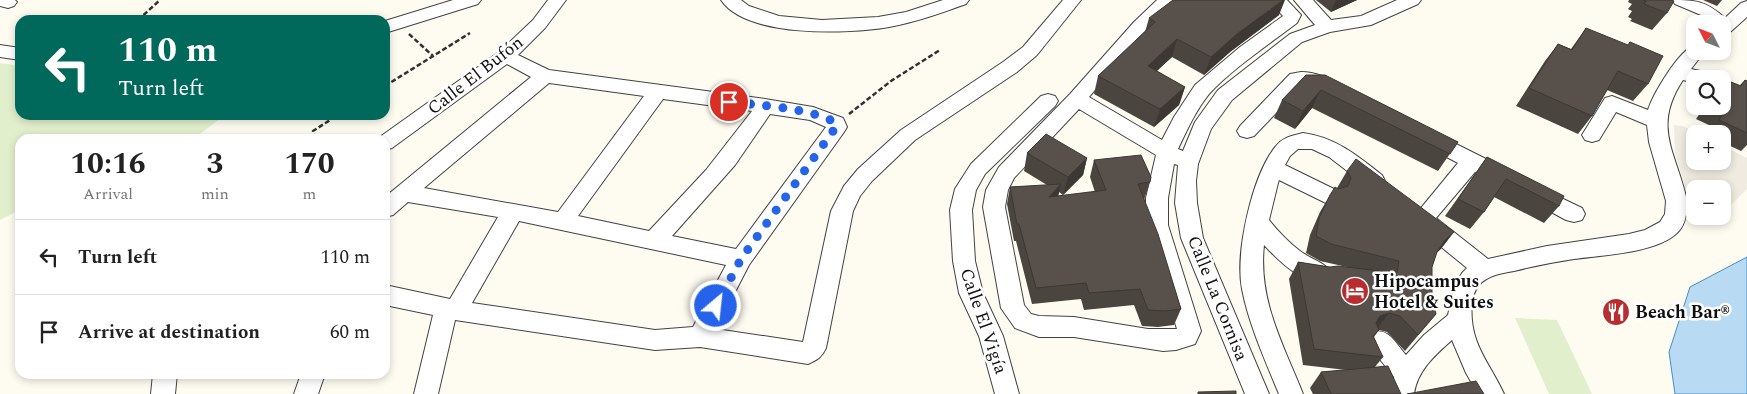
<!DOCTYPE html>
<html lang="en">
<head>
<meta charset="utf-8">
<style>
	body { margin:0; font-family:Spectral,serif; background:#f2f2f2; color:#222; height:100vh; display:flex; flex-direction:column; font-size:19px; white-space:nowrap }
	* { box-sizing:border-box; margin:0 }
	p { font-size:16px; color:#767676 }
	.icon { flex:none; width:28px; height:28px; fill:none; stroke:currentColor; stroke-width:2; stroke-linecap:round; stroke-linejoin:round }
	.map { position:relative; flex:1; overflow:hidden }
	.panel { position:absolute; left:15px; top:134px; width:375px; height:245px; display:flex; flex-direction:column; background:#fff; border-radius:15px; box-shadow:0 2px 8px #0003 }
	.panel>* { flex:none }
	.hud { position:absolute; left:15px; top:15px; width:375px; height:105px; border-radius:15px; box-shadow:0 2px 8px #0003; background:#00695c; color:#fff; overflow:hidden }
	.needle { width:32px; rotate:312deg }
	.fabs { position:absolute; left:1686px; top:15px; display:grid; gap:10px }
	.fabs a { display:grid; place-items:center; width:45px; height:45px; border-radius:10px; background:#fff; box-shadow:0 2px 8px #0003; font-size:25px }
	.pin { position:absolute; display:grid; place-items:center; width:42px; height:42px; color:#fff; margin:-21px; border:2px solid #fff; border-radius:50%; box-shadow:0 1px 5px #0007 }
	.me { position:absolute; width:55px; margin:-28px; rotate:28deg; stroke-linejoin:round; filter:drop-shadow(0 0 4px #0008) }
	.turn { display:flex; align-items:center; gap:18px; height:105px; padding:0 20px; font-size:22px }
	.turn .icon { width:65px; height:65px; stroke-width:2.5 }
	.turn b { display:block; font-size:35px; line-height:42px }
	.eta { display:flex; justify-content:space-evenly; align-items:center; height:85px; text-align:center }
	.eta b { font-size:30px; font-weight:700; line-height:35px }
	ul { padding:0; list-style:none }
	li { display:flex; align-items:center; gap:15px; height:75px; padding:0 20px; border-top:1px solid #e0e0e0 }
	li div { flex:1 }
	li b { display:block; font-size:19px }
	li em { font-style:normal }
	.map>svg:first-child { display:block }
</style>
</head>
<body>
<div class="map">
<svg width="1747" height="394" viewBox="0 0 1747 394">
	<rect width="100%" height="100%" fill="#fefcf1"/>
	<path fill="#e2efcd" d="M0,63L20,66V115H225L193,139H20V210L0,220Z
		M1515,318L1557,320L1592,394H1549Z"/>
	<path fill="#efebe0" d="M1674,125L1683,126L1698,134H1695V161H1722L1723,146L1747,158V189L1731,205L1723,210L1722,189H1695L1694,210L1689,201L1675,153Z"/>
	<path fill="#b8dbf3" stroke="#438ec7" d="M1747,257V394H1675L1669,352L1690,287Z"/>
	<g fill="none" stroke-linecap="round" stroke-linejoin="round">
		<g stroke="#424242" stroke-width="2">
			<path id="minor" d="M0,0H15L17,2L14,6L8,8L0,6Z
				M453,0H481L478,4L385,33V21Z
				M548,0H566L545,28L518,55L549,70L765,99L813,107L843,118L847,127L844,132L749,265L716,329L803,342L831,211L844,186L858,169L901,130L1003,62L1023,47L1063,0H1081L1037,55L1017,72L915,140L872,181L860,196L853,211L826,348C822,357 817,360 808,364L700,347L655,350L455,320L438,394H414L433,315L385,305V285L450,299L498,217L408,202L393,215L385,217V197L531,77L507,64L392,148L385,150V139H377L499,52L533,20ZM549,83L644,96L558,212L424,188ZM663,99L752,111L706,170L649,231L578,216ZM770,114L810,120L826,127L736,249L672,236L735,165ZM519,221L726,265L693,327L655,330L472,303Z
				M721,0H741L749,6L779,16L822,20L878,17L906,12L943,0H969L966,4C941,13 916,22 889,27C849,34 746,38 721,0Z
				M1157,0H1176L1146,30L1089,97L1162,140L1174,117L1195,85L1240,47L1283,16L1268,0H1287L1301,15L1297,23C1269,44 1232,69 1209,94C1196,110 1187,130 1178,149L1183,151L1195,122L1218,90L1290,34L1315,25L1294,0H1313L1331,20L1361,16L1397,0H1421L1418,4L1371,25L1330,32L1302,42L1232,100L1211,129L1198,164L1196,181L1197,203L1203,238L1269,394H1245L1181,238L1175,203L1178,165L1174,164L1168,198V225L1201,331L1195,344L1176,350L1163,351L1074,337H1039L1015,328L1001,308L983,207L986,190L999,167L1070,94L1134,22ZM1079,109L1156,155L1146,198V225L1177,329H1148L1074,317L1039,316L1031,314L1024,305L1005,207L1008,190L1014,178Z
				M1672,0C1696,0 1706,1 1725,18L1741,3L1747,1V17L1728,34L1722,36V24H1710L1701,15L1675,4Z
				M0,45L20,48V60L0,57Z
				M1695,45V51H1705L1691,69L1714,74L1716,79H1695V83L1683,80C1651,128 1677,153 1687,201C1687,212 1686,225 1677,233C1656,253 1603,255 1574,259C1554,262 1534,266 1514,271C1502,273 1488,275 1479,285C1471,294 1471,310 1472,321C1475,350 1493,369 1504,394H1478L1466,373L1452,340C1435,355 1417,371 1414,394H1390L1394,377L1370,347L1366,340L1370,333C1388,326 1395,343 1406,355L1424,335L1448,315L1454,288L1462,273L1467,268L1418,228L1412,219L1458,163L1420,143L1417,138L1420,133L1427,131L1434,133L1514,173L1517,179L1514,185L1507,187L1475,172L1436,218L1488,259L1547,246L1629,234L1645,230L1660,222L1665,214L1666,201L1649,142L1647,125L1616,112L1599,140L1592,142L1585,140L1582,135L1605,98L1612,96L1648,110C1653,94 1679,50 1695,45Z
				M1301,72C1313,72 1332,77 1339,88L1336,93L1329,95L1303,85L1254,136L1247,138L1240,136L1237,131L1240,126L1290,74Z
				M1048,94L1055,96L1058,101L1055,106L985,174L976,190L972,210L975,261L983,293L1003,336L1019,394H995L979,336L959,293L953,261L950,210L955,189L971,164L1041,96Z
				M1303,133C1335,137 1358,156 1382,175L1385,181L1382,187L1375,189L1368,187L1329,157L1312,149H1298L1290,156L1285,165L1336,190L1339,196L1336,202L1328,204L1279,180L1278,183L1269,220C1278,231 1288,242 1300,251C1310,259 1327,263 1332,274L1329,281C1306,288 1279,261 1264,245C1258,300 1283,344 1303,394H1279C1265,360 1249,325 1242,289C1235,253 1252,175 1276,146C1283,137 1292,136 1303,133Z
				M1534,185L1582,208L1585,214L1582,220L1574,222L1566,220L1527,199L1523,193L1527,187Z
				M153,374H177L175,394H151Z
				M301,374H325L318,394H294Z"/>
		</g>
		<path stroke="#313131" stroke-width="2.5" stroke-dasharray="5 2.5" stroke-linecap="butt" d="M138,20L160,0
			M409,34L433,56
			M385,86L470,33
			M849,114L891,81L940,50
			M315,139L313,131L338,115"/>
		<use href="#minor" fill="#fff" fill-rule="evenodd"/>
	</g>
	<path fill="#4b4540" d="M1316,0H1357L1331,12Z
		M1629,0H1671L1667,13L1652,30L1630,21L1632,19L1628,17L1632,11L1628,9L1632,4L1628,2Z
		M1703,0H1722L1717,6Z
		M1279,15L1230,52L1204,75L1172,57L1156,71L1185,87L1179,105L1154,127L1094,94L1098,76L1145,32L1149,18Z
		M1586,28L1648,84L1633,101L1607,90L1592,116L1578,134L1516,106L1545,61L1558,44L1571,49Z
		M1306,75L1458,142L1438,171L1312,108L1295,129L1274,118L1282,100Z
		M1726,80L1739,86L1745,80L1747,81V145L1741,151L1722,142V134H1706L1711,126L1696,119L1705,106H1722V83Z
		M1027,153L1087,158L1083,175L1063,195L1059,192L1058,196L1095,192L1090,177L1094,160L1150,182L1144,200L1181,309L1174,325L1158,327L1142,326L1134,305L1084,310L1081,299L1032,304L1016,241H1014L1007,204L1010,187L1047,185L1024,171Z
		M1487,157L1559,206L1544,223L1494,197L1484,212L1470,229L1445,216Z
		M1347,171L1454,232L1437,252L1432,267V299L1436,314L1405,351L1387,332L1379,330L1374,337L1383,357L1375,367L1401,394H1313L1310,388L1321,372L1346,370L1303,365L1289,279L1298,262L1330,267H1347L1320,261L1306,253L1310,235L1320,212L1330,195L1337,188Z"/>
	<path fill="#3d3834" d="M1283,0H1285L1279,15L1230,52L1204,75L1211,57L1237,34Z
		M1336,0H1357L1331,12Z
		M1177,39L1172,57L1143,84L1148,66Z
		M1185,87L1179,105L1154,127L1160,109Z
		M1321,90L1312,108L1295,129L1303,111Z
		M1087,158L1083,175L1063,195L1068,177Z
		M1061,184L1057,201L1049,197Z
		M1454,232L1441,249L1432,257L1445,240Z
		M1389,313L1376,330L1368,332L1380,316Z"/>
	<path fill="#57504b" stroke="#3d3834" d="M1173,0H1283L1237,34L1211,57L1177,39L1148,66L1185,87L1160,109L1098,76L1155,22L1149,18Z
		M1643,0H1671L1674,1L1667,13L1644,4L1646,1Z
		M1586,28L1628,45L1630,42L1663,56L1648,84L1618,71L1592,116L1529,88L1558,44L1572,50Z
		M1306,75H1325L1458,142L1450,154L1321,90L1303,111L1282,100Z
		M1726,80L1741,86L1745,80L1747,81V133L1719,120L1724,112L1711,106H1722V85Z
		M1046,134L1087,158L1068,177L1027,153Z
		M1141,155L1151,177L1150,182L1138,184L1158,234L1181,309L1165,311L1148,310L1140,289L1089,293L1086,283L1036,288L1019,224H1017L1010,187L1061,184L1049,197L1106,190L1094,160Z
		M1487,157L1564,196L1559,206L1506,179L1484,212L1458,199Z
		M1356,159L1454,232L1445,240L1437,252L1432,267V299L1436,314L1418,335L1400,316L1389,313L1380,316L1376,323L1379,330L1373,336L1383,357L1314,349L1298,262L1330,267L1338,266L1397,273L1399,261L1331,244L1316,236L1319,218L1330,195L1335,187L1338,189L1348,186L1351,178L1347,171Z
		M1388,366L1401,394H1331L1321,372Z
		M1476,381L1484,394H1407Z
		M1236,391V394H1198V392Z"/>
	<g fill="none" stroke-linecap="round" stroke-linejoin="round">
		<path stroke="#2563eb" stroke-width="9" stroke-dasharray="0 16.2" d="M716,306L741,259L836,127V123C811,108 758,105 729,102"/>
	</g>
	<defs>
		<g id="hotel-disc" transform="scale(1.4375)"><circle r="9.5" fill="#b82d30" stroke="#fff"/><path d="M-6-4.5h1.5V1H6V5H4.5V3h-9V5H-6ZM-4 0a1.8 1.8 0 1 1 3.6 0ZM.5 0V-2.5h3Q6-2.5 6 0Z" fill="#fff"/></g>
		<g id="restaurant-disc" transform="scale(1.4375)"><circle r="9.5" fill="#b82d30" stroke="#fff"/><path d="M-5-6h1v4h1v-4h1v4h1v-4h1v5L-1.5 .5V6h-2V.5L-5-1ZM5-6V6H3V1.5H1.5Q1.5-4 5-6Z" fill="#fff"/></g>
	</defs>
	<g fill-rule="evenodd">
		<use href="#hotel-disc" x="1355" y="291"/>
		<use href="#restaurant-disc" x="1616" y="312"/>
	</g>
	<g text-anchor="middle" stroke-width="5" stroke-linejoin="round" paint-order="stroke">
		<g font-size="18" fill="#0f0f0f" stroke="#fff">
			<text transform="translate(475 75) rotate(-38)" y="6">Calle El Bufón</text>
			<text transform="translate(1218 298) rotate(68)" y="6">Calle La Cornisa</text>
			<text transform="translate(984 321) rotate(71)" y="6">Calle El Vigía</text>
		</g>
		<g font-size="18" font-weight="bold" fill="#0f0f0f" stroke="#fff" text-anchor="start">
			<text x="1374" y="287">Hipocampus<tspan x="1374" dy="21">Hotel &amp; Suites</tspan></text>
			<text x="1635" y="318">Beach Bar®</text>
		</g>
	</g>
</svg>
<div class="fabs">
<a><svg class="needle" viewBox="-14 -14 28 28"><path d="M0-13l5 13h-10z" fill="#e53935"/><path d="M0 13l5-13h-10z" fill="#767676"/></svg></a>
<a><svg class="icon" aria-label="search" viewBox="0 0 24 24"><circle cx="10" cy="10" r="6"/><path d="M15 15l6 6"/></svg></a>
<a>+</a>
<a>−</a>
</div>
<div class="pin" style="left:729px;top:102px;background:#d93025"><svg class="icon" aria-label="arrive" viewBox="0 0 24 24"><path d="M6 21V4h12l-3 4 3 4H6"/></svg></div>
<svg class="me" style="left:716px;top:306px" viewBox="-20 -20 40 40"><circle r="17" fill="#2563eb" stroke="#fff" stroke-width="3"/><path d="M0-11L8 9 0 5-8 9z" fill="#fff"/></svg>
<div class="hud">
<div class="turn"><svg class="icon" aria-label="left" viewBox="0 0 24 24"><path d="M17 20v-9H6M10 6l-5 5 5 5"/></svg><div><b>110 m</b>Turn left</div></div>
</div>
<section class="panel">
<div class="eta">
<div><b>10:16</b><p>Arrival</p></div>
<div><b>3</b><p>min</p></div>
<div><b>170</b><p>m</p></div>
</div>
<ul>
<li><svg class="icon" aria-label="left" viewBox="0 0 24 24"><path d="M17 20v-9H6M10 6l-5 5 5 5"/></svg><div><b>Turn left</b></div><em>110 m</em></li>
<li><svg class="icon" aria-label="arrive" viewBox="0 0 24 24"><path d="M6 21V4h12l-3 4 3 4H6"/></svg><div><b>Arrive at destination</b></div><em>60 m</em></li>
</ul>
</section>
</div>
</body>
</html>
